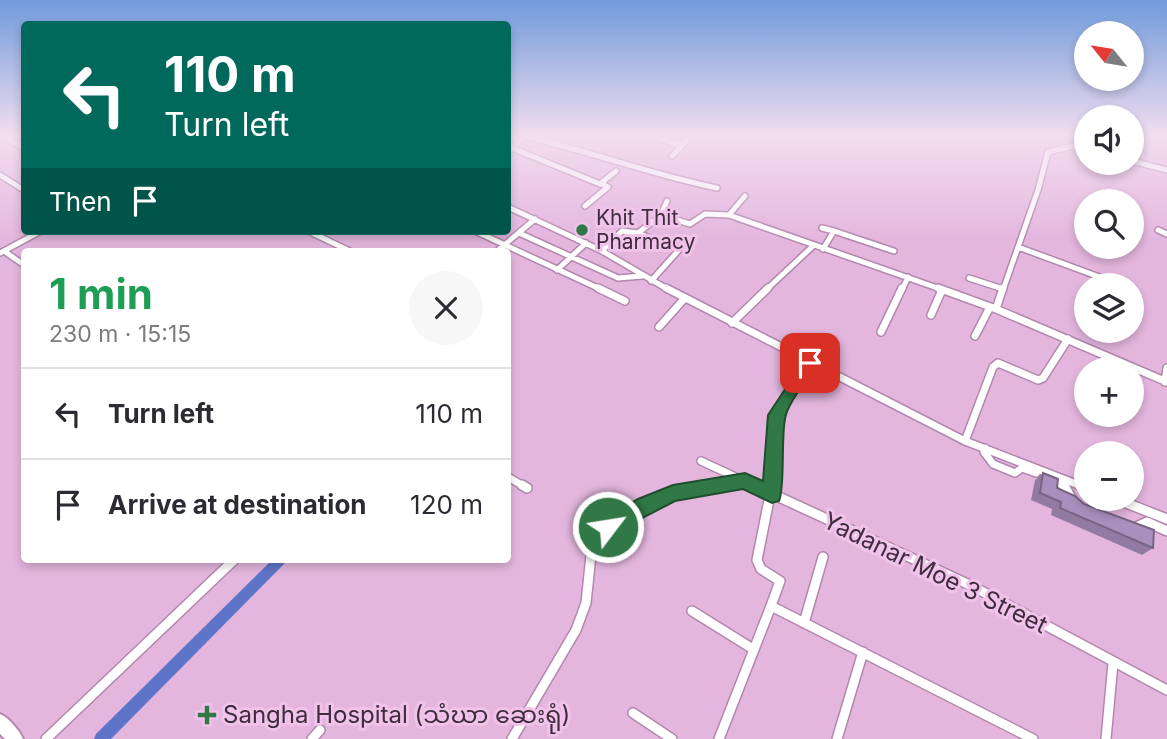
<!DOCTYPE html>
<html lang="en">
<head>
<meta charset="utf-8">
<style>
	body { margin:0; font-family:Inter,"Noto Sans Myanmar",sans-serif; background:#f7f7f7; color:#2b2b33; height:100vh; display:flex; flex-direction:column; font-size:26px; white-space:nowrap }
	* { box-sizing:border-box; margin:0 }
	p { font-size:23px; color:#7c7c81 }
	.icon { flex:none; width:38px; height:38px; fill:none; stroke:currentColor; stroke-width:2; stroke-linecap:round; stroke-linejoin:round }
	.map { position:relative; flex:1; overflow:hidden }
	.panel { position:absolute; left:21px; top:248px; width:490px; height:315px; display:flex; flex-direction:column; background:#fff; border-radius:7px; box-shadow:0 4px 10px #0003 }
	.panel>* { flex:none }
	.banner { position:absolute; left:21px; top:21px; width:490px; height:214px; border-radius:7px; box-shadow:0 4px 10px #0003; background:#00695c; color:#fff; overflow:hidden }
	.needle { width:46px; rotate:300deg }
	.fabs { position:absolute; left:1074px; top:21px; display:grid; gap:14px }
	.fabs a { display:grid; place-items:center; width:70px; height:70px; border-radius:50%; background:#fff; box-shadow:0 4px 10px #0003; font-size:35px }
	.pin { position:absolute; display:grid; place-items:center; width:60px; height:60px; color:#fff; margin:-30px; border-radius:14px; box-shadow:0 4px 10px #0006 }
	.me { position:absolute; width:77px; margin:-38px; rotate:59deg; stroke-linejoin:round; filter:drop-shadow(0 0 5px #0008) }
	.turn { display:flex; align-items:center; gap:24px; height:147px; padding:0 28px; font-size:32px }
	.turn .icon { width:91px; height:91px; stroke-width:2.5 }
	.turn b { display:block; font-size:49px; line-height:60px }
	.then { display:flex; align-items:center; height:66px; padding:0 28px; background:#0003; gap:14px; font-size:26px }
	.round { display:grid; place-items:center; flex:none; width:74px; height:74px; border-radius:37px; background:#f7f7f7 }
	.headline { display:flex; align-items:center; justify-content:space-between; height:119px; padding:0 28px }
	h1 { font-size:42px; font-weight:700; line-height:52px; color:#1e9e55 }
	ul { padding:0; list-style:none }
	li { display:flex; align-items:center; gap:21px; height:91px; padding:0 28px; border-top:2px solid #e1e1e2 }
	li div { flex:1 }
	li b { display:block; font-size:26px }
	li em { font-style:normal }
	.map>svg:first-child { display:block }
</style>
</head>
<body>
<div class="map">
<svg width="1167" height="739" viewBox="0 0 1167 739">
	<rect width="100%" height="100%" fill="#e4b6de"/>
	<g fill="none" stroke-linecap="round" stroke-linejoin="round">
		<path fill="#5d74c8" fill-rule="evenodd" d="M272,560H286L284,564L111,739H94L96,734Z"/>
		<g stroke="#b287ad" stroke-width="8">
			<path id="minor-far2" d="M5,137L24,148
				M528,137C592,152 653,175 717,188
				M655,137L682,146
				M512,148L600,184L616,171
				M508,152L524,137
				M672,156L690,137
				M1132,161L1167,170
				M0,175L24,190
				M585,206L608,187L602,184
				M508,207L602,251L669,290
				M661,215L667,201
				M729,215L745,196
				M822,228L834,231
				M1158,230L1167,234
				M308,231L352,252
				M475,231L602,290
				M519,233L618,278L642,276
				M638,233L679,250
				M1018,247L1113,282
				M823,249L834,231L894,251
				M4,251L24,265
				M602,251L622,231L638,233L661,215L690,224L705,214L729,215L943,290
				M496,252L535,219
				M0,253L41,231
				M557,270L586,243
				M969,278L1003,289
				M651,281L687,241
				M766,290L813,246
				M902,290L908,277
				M1003,290L1038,190L1048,152L1087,143"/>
		</g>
		<g stroke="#b287ad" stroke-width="10">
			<path id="minor-far1" d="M598,288L625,301
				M666,288L965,441L1084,487
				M938,288L996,309L1167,382
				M996,309L1003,288
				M931,315L942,290
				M732,323L768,288
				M659,327L684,299
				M881,332L902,288
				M975,336L990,307
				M1165,382L1167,368
				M965,441L993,367L998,363L1038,380L1043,378L1068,339
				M985,448L984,452L993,464L1015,473L1022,468L1036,473
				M701,461L757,487
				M508,477L525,487
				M1051,479L1065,487
				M715,487L745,481
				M772,487L777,415L810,363"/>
		</g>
		<g stroke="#b287ad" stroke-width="12">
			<path id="minor" d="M522,485L527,488
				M753,485L972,586L1167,690
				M772,485L757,560L761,569L780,581L771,606L1033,739
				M1064,485L1073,502
				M1079,485L1087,488
				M1116,499L1167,519
				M1136,527L1147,522L1167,531
				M692,611L753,649
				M804,623L823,557
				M633,713L672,739
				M46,739L234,560
				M312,739L320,730
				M512,739L576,630L586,603L591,555L602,533L617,521L663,497L724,485
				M719,739L771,606
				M837,739L863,652
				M1106,739L1113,663"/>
		</g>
		<g stroke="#b287ad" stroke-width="4">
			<path id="secondary" d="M0,714C9,718 19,730 23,739H5L0,734Z"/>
		</g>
		<use href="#minor-far2" stroke="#fff" stroke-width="5"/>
		<use href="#minor-far1" stroke="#fff" stroke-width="7"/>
		<use href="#minor" stroke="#fff" stroke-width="9"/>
		<use href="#secondary" fill="#fff" fill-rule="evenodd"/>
	</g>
	<path fill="#917ba3" d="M1043,473L1057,488L1084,504L1153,548L1142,555L1051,515L1052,509L1031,500L1035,480Z"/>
	<path fill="#a98fbe" stroke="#766485" stroke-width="2" d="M1043,473L1058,479L1057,488L1075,496L1084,504L1154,530L1153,548L1060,508L1061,502L1040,493Z"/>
	<linearGradient id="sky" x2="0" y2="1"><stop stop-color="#709adb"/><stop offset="0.57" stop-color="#f3def0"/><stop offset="1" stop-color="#f3def0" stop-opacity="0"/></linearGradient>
	<rect width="1167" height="240" fill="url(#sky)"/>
	<path fill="#307845" stroke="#1f4e2d" stroke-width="2" d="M810,357L818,363C809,378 787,403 785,419C781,439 785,488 779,501L772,503L743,489L675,501L608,536L601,533L598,527L601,521L638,499L673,485L745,473L763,481L768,415L805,359Z"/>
	<g fill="#307845" stroke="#f1c3eb" stroke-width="2.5">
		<circle cx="582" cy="230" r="7"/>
		<path d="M203.5 704.5h7v7h7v7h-7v7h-7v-7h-7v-7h7z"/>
	</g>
	<g text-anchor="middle" stroke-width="6" stroke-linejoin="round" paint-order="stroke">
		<g font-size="21" fill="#3f2d3d" stroke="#f1c3eb" text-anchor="start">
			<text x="596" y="225">Khit Thit<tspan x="596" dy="24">Pharmacy</tspan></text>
		</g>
		<g font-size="24" fill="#3f2d3d" stroke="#f1c3eb">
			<text transform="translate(935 573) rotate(26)" y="8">Yadanar Moe 3 Street</text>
		</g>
		<g font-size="24" fill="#3f2d3d" stroke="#f1c3eb" text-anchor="start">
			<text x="223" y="723">Sangha Hospital (သံဃာ ဆေးရုံ)</text>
		</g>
	</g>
</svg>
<div class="fabs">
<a><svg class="needle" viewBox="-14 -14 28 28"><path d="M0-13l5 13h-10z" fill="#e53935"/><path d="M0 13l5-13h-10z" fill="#7c7c81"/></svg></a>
<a><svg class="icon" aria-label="sound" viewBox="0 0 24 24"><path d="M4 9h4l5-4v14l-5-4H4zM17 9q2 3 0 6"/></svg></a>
<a><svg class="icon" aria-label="search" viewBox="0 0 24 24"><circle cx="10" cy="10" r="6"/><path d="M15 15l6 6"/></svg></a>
<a><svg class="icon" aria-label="layers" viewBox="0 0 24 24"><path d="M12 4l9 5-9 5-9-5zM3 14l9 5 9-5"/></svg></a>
<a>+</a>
<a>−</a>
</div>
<div class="pin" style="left:810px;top:363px;background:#d93025"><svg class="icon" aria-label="arrive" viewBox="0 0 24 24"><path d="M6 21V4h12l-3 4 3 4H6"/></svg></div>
<svg class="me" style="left:608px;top:527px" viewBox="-20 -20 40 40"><circle r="17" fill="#307845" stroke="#fff" stroke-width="3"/><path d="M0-11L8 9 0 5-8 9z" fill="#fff"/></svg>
<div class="banner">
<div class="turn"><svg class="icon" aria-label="left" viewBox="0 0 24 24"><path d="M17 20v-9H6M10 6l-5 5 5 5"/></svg><div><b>110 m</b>Turn left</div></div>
<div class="then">Then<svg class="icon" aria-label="arrive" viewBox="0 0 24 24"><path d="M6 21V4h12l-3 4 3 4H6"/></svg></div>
</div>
<section class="panel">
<div class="headline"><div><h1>1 min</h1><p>230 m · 15:15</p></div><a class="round"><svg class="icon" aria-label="close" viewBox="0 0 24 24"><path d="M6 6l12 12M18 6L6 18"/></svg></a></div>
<ul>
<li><svg class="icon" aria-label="left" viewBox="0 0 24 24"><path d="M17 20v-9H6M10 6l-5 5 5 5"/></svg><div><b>Turn left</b></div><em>110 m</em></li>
<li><svg class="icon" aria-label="arrive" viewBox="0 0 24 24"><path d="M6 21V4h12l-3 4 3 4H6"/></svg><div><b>Arrive at destination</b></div><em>120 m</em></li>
</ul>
</section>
</div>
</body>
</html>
